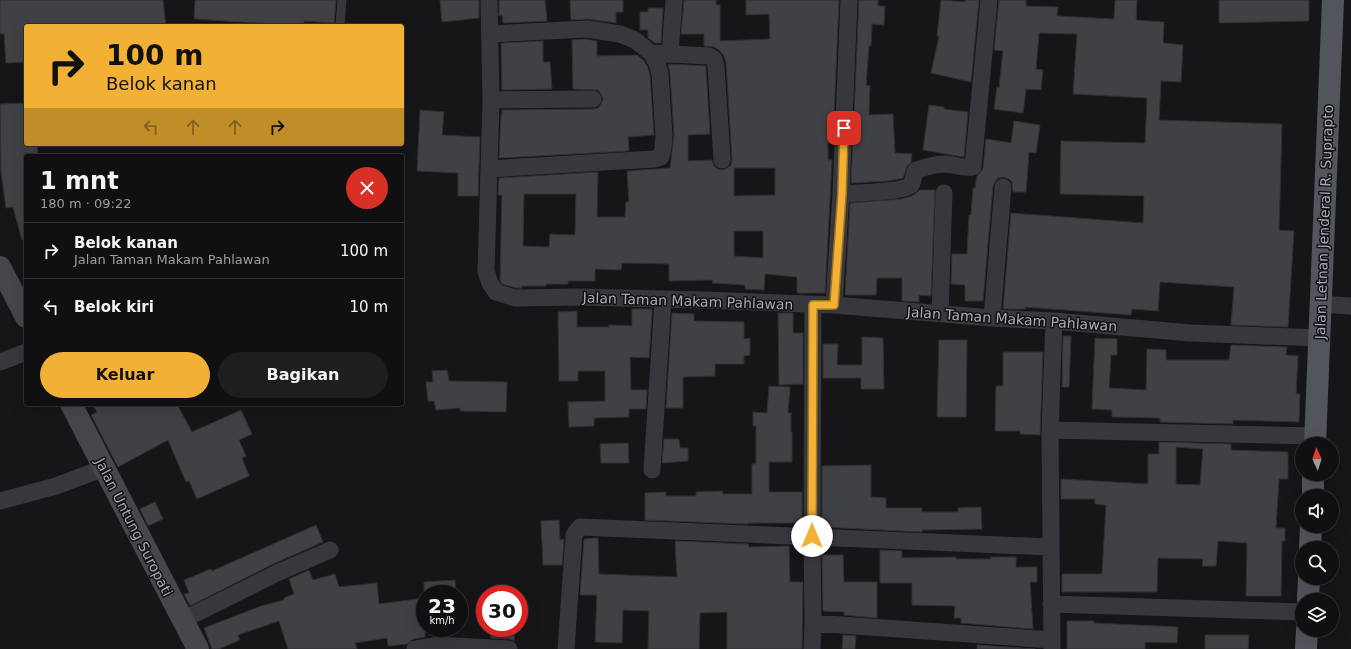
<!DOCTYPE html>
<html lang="id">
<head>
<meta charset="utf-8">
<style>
	body { margin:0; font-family:"DejaVu Sans",sans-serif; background:#1e1e20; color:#f1f3f6; height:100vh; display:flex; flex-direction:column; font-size:15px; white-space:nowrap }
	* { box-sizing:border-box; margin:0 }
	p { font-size:13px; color:#9c9d9f }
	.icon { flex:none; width:22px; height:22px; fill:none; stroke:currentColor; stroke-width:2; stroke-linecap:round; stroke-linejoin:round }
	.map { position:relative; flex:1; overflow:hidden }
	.drawer { position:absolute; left:24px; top:154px; width:380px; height:252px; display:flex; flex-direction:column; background:#101012; border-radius:4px; box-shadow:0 4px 16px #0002,0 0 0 1px #303032 }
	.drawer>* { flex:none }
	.hud { position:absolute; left:24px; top:24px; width:380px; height:122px; border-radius:4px; box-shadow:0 4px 16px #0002,0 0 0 1px #303032; background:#f2b134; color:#111; overflow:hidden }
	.needle { width:26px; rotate:356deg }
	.fabs { position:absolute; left:1295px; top:437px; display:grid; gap:8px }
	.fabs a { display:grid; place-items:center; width:44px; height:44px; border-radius:50%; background:#101012; box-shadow:0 4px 16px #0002,0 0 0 1px #303032; font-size:20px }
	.speed { position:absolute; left:416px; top:585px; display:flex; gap:8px; font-size:20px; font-weight:700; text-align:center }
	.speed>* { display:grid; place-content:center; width:52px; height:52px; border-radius:50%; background:#101012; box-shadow:0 4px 16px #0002,0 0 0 1px #303032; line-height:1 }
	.speed small { font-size:10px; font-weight:400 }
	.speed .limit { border:6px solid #d22; background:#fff; color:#111 }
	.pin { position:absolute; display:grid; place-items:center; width:34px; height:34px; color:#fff; margin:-17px; border-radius:8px; box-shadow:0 2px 6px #0006 }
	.me { position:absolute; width:44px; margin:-22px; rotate:0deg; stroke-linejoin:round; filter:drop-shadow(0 0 3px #0008) }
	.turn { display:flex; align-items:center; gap:14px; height:84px; padding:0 16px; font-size:18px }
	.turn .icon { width:52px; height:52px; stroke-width:2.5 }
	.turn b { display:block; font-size:28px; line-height:34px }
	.lanes { display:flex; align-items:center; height:38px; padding:0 16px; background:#0003; justify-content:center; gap:20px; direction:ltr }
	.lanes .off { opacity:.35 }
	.round { display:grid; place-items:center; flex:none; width:42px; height:42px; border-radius:21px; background:#1e1e20 }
	.headline { display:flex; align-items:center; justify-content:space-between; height:68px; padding:0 16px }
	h1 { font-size:24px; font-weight:800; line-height:30px }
	.primary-button { display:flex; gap:8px; margin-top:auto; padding:8px 16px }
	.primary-button a { flex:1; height:46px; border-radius:24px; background:#f2b134; color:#111; font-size:16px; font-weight:800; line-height:46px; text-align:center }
	.primary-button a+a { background:#1e1e20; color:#f1f3f6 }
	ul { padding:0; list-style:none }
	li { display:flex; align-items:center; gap:12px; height:56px; padding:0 16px; border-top:1px solid #303032 }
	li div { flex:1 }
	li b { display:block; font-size:15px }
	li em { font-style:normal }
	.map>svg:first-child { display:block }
</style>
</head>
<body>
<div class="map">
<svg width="1351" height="649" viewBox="0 0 1351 649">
	<rect width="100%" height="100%" fill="#161618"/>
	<path fill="#404145" stroke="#303034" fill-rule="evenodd" d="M0,0H163L166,26H26V62L6,63L4,34H0Z
		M195,0H336L334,23L304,21V26L194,19Z
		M440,0H479V18L442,22Z
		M499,0H545L547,21L503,23L502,15L499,16Z
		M570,0H623V12H616V23L588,19L571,20Z
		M684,0H716V5H720V41L770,39L769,14L746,15V0H839L833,137H828V160H832L825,293H797V277L765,274L764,290L745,289V285L712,283L713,280L669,281V264L622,263L621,270L595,269V281H568V284H546V286H522V288H516L502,284L500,280L502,195H498L499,178L598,172L597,217H625L626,202H629L627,171L670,168L674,135L670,73L668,64L706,66V68L710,134L688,135V161L712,160L714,166L718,169L722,170L727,168L731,165L732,159L726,63L724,56L719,50L714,47L704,46V34H681ZM734,168H775V195L734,196ZM524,194H576L575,235L550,234L549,247L523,246ZM734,231H763V258L734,256Z
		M859,0H878V6H885L884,25L872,24L871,46H869L866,85L870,86L869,115L893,114L895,153L912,154L911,162L907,166L903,178L888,181L851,183Z
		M941,0L965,2V0H979L971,82L931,73L939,36H937Z
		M999,0H1026V6L1058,7L1057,16L1114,19L1115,0H1137L1136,20L1164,22L1163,43L1183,45L1181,82L1161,81L1159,120L1282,124L1279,230L1294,231L1288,327L1231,325L1234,287L1160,282L1158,311L1132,309L1131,315L1025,307V309H1003L1011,213L1143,223L1144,196L1060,194L1061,141L1145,143L1147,98L1073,94L1077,34L1039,33L1036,69L1043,70L1041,90L1026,89L1023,113L994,109L997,87L999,88L1003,51L994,50Z
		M1219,0H1309V21L1219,23Z
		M648,8H663L661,43H655L648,38V30H640V12H648Z
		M586,39L597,41V56L637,55L643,60L648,67L650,76L654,135L628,137L629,151L499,158L501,115H502V110L593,109L598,108L601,104L603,99L601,94L598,90L573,89L572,40Z
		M543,41V62H550L552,89L502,90L501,43Z
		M26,103V144H37L38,156H26V239L22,240L13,207L6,208L1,172L0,104Z
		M929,105L944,107V109L968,112L964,157L923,150Z
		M420,110L444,112L442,135L480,137L478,196H458V173L417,171Z
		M1014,121L1040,125L1036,153L1029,152L1026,192H1013L1012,182L1009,179L1004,177L998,178L995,182L993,186L983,301H965V285L951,284L952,254H967L969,215H971L973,188H975L977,176L981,172L983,168L986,139L1011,143Z
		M920,190H935L931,296L919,295V302L902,301V278H877L876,295H845L850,203L901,199L912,196Z
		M632,309H652V312L649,358L630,357L631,390H647L646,409H629V417L594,418V426L569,427L568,402L605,401V371H578V381H559L558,312L577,311V327H609V325L632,326Z
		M672,313L694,314V321L744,322V339L750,338V355L744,356V364H715V376L683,377V408H666Z
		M778,313H793V333H803V384L779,385Z
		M1063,336H1071L1069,387H1062Z
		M862,337L883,338L884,389H861V378H823V344H838L837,365H862Z
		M1095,338L1117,339V355H1111L1109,388L1146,390L1147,349L1166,350V360H1229L1231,345L1287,347L1286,355L1298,356L1296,394H1300L1299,422L1233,420V424L1160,422V418L1112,417V410L1092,409Z
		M939,340H967L966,417H937Z
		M1003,352H1043L1040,435L1020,434V431H995L996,386H1003Z
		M447,370L449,381L507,382L506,412L460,411V408L436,410L434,401H428L426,382H433L432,371Z
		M769,386L790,387L788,413H791V432H792V462H769V492H802V523H748V524L645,520V493L666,492V496H696V492L722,491L723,494H752V464H756V426H753V412L767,413Z
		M92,404H177L192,432L241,410L252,434L239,440L246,456L242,458L249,476L197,499L189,481L186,482L168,440L118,467L91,415L97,412Z
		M664,439H679L680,448H688V461L662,463Z
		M1159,442L1231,444V450L1288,452V479H1279L1276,528H1285V541H1282L1281,596H1246L1247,543L1218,541L1216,566H1202L1203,559L1158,558L1157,592H1062V574H1102L1106,505L1095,504V499H1061V479L1148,484V454H1159ZM1176,447L1203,449L1200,485L1176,484Z
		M628,443L629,463H601L600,444Z
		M871,465V497L886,498V508H922V512H958V508L981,507L982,529L922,530V532L822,527V466Z
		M155,502L163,519L148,526L140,509Z
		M559,520L560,540L564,539L562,565H543L541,521Z
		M316,525L323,542L273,564L190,606L184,594L189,593L184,580L211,569L212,571Z
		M598,538L599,574L677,577L675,541L748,544L749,547L789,546L790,582H803L802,649H727V612L700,613L699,649H648L649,611L623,610L622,643L595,642L597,595H580L584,539Z
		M880,550L902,551V558L956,557V559H991V557H1016V567H1037V582H1030L1033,629L961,623V618H954L955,606L912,605V583H880Z
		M822,555H843L844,582H877V618L844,615V612L823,611Z
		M309,570L313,580L335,574L339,587L377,583L379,604L425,598V637L413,639L407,644L388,646L387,638L355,643L357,649H288L279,621L238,635L240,640L219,649H212L204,628L261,606L284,600V598L294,594L289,579Z
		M455,580L456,594H424V582Z
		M1067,621H1094V623L1178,627L1177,643L1145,642V649H1067Z
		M491,628H515L514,641L510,639L491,638Z
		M843,635L856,636L855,649H842Z
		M1205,635H1249L1248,649H1205Z
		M977,645L1035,649H977Z"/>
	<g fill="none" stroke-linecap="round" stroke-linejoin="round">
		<path stroke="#37383d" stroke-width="9" d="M340,26L342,0"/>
		<path stroke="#37383d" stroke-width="17" d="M489,0L491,100L486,271L490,283L496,292L515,298L579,297L703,300L834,305L992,318L1054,321L1191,333L1319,338
			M651,53L709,56L714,59L716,66L722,160
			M670,53L674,0
			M491,100L593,99
			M489,169L654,159L661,157L663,148L664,136L660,74L657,63L651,53L635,40L620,34L587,29L490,34
			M841,194C852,193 906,192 911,185C913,182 914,174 916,170C926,167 934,164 945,164C954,164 964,169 973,167L989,0
			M1320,304L1351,306
			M834,305L841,194L849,0
			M940,313L944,193
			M992,318L1003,187
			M0,362L26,352
			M1050,430L1315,436
			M652,470L663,299
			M0,501L56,486L104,468
			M1051,604L1302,612
			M183,620L277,573L330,550
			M813,623L1052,640
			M415,649L437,645L509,649
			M566,649L574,535L580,527L1050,547
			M812,649L813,623L812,536L813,305
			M1052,649L1050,430L1054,321"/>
		<path stroke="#45474d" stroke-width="22" d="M0,267L26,317
			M71,404L198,649"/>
		<path stroke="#53555c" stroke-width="22" d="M1315,444L1333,0
			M1313,496V474
			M1310,548L1311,526
			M1308,600L1309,578
			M1306,649L1307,630"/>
	</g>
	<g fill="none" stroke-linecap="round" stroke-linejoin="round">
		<g stroke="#9d7322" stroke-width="10">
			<path id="route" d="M812,536L813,305H834L842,194L844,128"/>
		</g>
		<use href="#route" stroke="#f2b134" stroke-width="7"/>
	</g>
	<g text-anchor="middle" stroke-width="3" stroke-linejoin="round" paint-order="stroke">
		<g font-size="14" fill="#a8adb8" stroke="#111113">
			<text transform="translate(1324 222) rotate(-88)" y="5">Jalan Letnan Jenderal R. Suprapto</text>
			<text transform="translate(688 301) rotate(2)" y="5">Jalan Taman Makam Pahlawan</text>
			<text transform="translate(1012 319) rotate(4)" y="5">Jalan Taman Makam Pahlawan</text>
			<text transform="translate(134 527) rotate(63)" y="5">Jalan Untung Suropati</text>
		</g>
	</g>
</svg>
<div class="fabs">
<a><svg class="needle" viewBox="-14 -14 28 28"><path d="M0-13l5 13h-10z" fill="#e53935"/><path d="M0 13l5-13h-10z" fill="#9c9d9f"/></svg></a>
<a><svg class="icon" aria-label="sound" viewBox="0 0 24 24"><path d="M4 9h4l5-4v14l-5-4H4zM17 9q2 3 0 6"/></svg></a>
<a><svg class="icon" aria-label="search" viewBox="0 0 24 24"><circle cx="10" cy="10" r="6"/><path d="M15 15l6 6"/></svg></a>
<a><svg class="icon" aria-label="layers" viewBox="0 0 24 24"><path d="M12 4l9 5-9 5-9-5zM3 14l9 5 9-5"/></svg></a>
</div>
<div class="speed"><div>23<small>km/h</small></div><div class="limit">30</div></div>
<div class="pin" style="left:844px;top:128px;background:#d93025"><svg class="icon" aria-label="arrive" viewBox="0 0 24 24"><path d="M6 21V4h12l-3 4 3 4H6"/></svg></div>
<svg class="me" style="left:812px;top:536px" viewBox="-20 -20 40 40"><circle r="19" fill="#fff"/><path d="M0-13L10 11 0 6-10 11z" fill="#f2b134"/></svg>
<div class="hud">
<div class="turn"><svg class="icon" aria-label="right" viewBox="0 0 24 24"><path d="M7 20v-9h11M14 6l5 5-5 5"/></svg><div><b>100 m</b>Belok kanan</div></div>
<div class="lanes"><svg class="icon off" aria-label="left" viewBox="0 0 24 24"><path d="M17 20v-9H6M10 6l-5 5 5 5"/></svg><svg class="icon off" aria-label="ahead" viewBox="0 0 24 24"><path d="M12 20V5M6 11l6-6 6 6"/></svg><svg class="icon off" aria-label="ahead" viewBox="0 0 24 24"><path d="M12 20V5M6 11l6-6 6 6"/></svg><svg class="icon" aria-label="right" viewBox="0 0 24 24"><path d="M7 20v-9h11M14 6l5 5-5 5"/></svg></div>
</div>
<section class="drawer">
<div class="headline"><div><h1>1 mnt</h1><p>180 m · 09:22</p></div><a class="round" style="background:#d93025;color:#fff"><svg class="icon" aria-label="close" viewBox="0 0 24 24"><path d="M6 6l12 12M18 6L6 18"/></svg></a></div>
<ul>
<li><svg class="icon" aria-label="right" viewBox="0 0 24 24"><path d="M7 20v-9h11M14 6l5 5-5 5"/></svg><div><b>Belok kanan</b><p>Jalan Taman Makam Pahlawan</p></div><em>100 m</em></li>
<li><svg class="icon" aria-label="left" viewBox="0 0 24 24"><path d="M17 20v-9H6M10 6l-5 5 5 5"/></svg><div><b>Belok kiri</b></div><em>10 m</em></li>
</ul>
<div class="primary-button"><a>Keluar</a><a>Bagikan</a></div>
</section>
</div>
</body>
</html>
